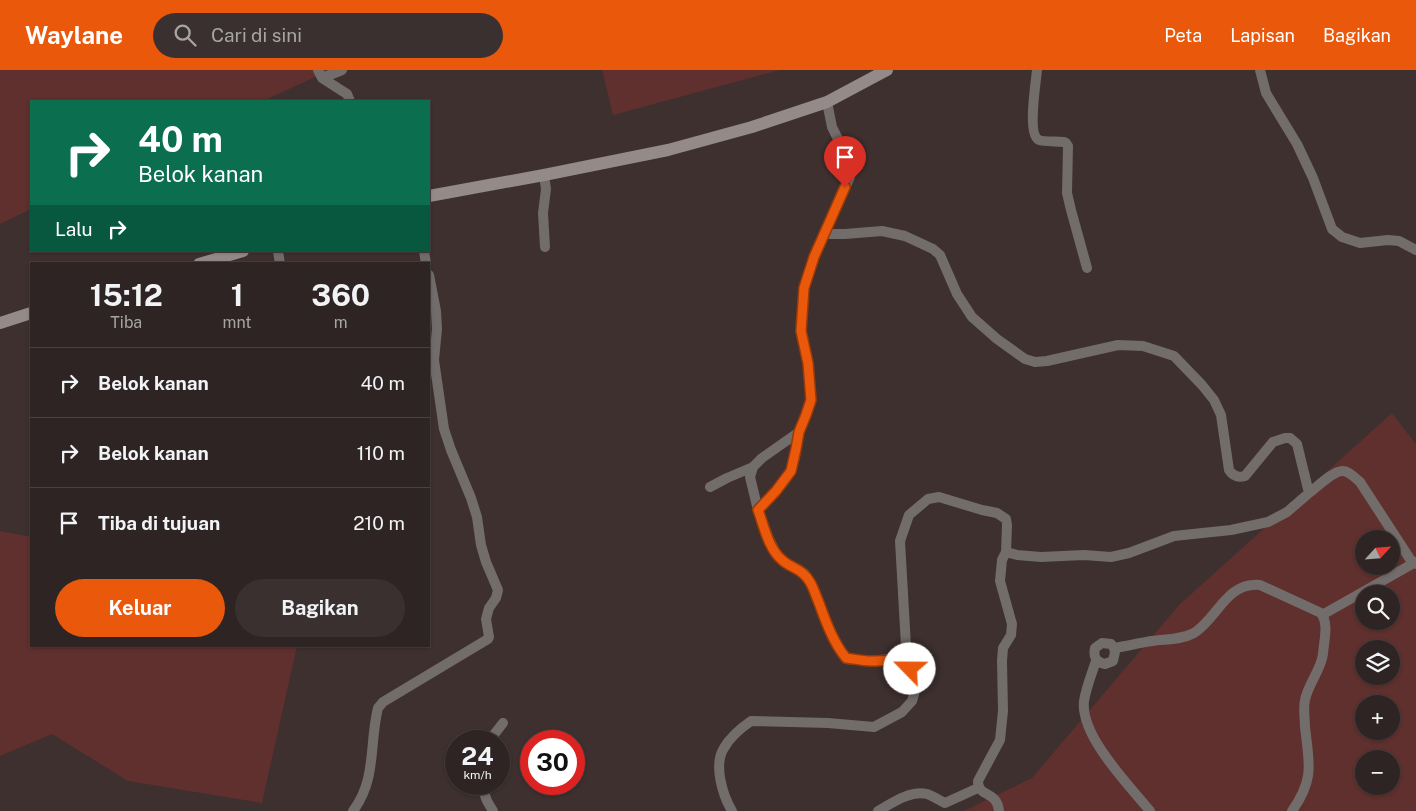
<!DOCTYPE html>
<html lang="id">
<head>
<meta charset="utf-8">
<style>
	body { margin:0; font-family:"Public Sans",sans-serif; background:#3a3030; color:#f1f3f6; height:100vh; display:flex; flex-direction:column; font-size:19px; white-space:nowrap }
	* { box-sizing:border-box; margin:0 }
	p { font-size:16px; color:#a7a4a6 }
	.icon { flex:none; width:28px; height:28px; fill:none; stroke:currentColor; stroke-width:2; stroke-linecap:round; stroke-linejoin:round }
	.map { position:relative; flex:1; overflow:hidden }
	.details { position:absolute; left:30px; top:192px; width:400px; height:385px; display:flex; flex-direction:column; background:#2e2423; border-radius:0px; box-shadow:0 1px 4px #0004,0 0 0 1px #494141 }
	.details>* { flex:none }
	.banner { position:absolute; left:30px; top:30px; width:400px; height:152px; border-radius:0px; box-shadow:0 1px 4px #0004,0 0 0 1px #494141; background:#0b6e4f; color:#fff; overflow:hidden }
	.needle { width:32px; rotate:64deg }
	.buttons { position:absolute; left:1355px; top:460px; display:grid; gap:10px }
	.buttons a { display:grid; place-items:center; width:45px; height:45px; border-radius:50%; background:#2e2423; box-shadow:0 1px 4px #0004,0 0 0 1px #494141; font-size:25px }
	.speed { position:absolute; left:445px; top:660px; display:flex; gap:10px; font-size:25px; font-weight:700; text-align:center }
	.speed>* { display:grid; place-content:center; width:65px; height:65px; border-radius:50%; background:#2e2423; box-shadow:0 1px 4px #0004,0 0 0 1px #494141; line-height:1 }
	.speed small { font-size:12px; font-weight:400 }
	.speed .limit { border:8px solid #d22; background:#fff; color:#111 }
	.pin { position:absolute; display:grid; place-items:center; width:42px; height:42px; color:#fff; margin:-51px -21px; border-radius:50% 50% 50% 0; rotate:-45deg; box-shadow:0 0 5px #0007 }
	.pin .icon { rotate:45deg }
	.me { position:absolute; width:55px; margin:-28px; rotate:293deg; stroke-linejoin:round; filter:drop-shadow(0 0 4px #0008) }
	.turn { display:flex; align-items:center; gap:18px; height:105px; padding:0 25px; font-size:22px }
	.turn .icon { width:65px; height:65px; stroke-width:2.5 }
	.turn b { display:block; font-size:35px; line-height:42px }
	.then { display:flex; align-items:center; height:48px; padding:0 25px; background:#0003; gap:10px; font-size:19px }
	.eta { display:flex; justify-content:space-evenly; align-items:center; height:85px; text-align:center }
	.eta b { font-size:30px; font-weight:700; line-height:35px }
	.cta { display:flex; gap:10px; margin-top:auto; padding:10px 25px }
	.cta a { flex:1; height:58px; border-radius:30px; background:#ea580c; color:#fff; font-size:20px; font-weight:700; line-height:58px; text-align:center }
	.cta a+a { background:#3a3030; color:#f1f3f6 }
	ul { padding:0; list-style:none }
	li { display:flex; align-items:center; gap:15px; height:70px; padding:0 25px; border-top:1px solid #494141 }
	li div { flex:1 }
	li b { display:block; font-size:19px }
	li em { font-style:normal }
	header { display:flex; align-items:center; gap:30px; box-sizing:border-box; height:70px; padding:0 25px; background:#ea580c; color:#fff }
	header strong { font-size:24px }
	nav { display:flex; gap:28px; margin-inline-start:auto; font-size:18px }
	.search { width:350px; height:45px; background:#3a3030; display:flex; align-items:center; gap:12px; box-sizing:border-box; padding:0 18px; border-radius:28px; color:#a7a4a6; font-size:19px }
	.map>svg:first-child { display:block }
</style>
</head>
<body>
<header>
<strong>Waylane</strong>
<div class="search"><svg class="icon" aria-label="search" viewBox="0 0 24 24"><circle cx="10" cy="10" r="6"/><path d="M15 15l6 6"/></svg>Cari di sini</div>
<nav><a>Peta</a><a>Lapisan</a><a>Bagikan</a></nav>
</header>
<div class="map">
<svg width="1416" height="741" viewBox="0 0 1416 741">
	<rect width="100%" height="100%" fill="#3d302f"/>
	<path fill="#5f302d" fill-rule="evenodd" d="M0,0H330L263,31H31V139L0,154Z
		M602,0H780L613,45Z
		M1392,343L1416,374V741H964L1032,708L1179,535ZM1364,469H1391V496H1364ZM1364,524H1391V551H1364ZM1364,579H1391V606H1364ZM1364,634H1391V661H1364ZM1364,689H1391V716H1364Z
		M0,461L31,467V576H297L262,733L128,711L52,664L0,686Z"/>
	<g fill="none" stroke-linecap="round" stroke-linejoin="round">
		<path stroke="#726c6b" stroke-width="10" d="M318,0L322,8L347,24L350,31
			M1037,0C1036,12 1027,65 1039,70C1044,72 1058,71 1064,72L1066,73L1068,76L1067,123L1071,140L1087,198
			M1260,0L1266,23L1297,74L1313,108L1332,159L1342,167L1360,173L1388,170L1399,171L1416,180
			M322,8L342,0
			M544,105L546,119L543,143L545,177
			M825,164H845L882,161L905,166L933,179L940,185L957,224L972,247L997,269L1025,289L1035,292L1047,291L1118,275L1143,276L1174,286L1202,315L1214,330L1221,345L1229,400C1233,406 1238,408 1245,406L1273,372L1285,368H1290L1297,374L1309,423C1316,418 1334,400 1343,401C1349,401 1355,408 1360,412L1410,489L1416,494
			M278,181L280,194
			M424,181L426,194
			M710,417L727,408L753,397
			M758,440C768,430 785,413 791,401C796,389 797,374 799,362
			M1322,545L1414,493
			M1114,578L1115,582L1113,591L1105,594C1096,592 1093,587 1095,578L1102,573L1111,574L1114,578C1127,576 1139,573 1152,571C1166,569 1181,570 1194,563C1218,548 1226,512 1260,515L1321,543C1329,554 1324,570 1323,584C1321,600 1308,614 1305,630C1303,639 1305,648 1305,657C1309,694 1315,708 1292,741
			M1096,591C1092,603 1086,618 1084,631C1080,666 1129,715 1150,741
			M904,594L906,576L900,471L909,445L928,429L939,427L982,440L997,443L1006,449L1007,455L1006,482L1017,485L1041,487L1084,485L1111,487L1129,483L1174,466L1231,460L1268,452L1287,442L1309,423
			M489,671L503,653
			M481,714L487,731L493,741
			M353,741C377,709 369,674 378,638L383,632L488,569L489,567L486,549L489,538L496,528L498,520L486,492L481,475L477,447L471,428L451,380L444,359L434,290L437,259L436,241L429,205
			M732,741C723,726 713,695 724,678C730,667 741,658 751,651L828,653L874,657L902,642L912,631L915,621L913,605L910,599L904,594L891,589L870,591L846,589L841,582L827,555L811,514L804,503L783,491L777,485L769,469L758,440L750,407L753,397L762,388L799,362L806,345L811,329L808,293L801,261L804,218L814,187L850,107L852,95L847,84L838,69L832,57L827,32
			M878,741C892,733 910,720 927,724C933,726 939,730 945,733L978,718
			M999,741C997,720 978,728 978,711L1000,670L1003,641L1002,591L1003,578L1011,565L1012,554L1000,511L1002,490L1006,482"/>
		<path stroke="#948a89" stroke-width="12" d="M429,126L544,105L668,80L752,57L827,32L887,0
			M199,194L243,181
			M0,253L31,243"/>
	</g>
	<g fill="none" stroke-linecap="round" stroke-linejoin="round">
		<g stroke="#983908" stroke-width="12">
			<path id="route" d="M845,117L814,187L804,218L801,261L808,293L811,330L806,345L799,362L796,379L791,401L776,421L758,440C764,456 768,477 781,489C791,499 801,497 810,512C814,519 816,526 819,533C826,552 833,572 846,588C854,589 862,591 871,591C888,591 895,587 910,599"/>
		</g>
		<use href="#route" stroke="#ea580c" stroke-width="9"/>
	</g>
</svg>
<div class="buttons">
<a><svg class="needle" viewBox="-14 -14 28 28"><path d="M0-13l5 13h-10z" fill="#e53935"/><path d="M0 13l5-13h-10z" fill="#a7a4a6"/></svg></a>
<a><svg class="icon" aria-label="search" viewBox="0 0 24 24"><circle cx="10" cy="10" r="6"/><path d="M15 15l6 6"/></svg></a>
<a><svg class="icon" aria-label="layers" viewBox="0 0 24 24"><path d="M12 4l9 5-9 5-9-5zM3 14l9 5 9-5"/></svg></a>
<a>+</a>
<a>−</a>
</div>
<div class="speed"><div>24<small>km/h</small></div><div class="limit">30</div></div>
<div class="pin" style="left:845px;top:117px;background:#d93025"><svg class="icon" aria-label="arrive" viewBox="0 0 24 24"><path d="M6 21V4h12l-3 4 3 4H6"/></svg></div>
<svg class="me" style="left:910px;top:599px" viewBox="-20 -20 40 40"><circle r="19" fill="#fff"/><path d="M0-13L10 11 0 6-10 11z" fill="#ea580c"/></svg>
<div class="banner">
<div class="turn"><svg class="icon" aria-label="right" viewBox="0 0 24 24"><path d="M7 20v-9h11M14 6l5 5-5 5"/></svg><div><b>40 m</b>Belok kanan</div></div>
<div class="then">Lalu<svg class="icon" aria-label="right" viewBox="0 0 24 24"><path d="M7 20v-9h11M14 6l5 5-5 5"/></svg></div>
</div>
<section class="details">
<div class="eta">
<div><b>15:12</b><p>Tiba</p></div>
<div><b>1</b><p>mnt</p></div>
<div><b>360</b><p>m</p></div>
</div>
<ul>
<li><svg class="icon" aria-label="right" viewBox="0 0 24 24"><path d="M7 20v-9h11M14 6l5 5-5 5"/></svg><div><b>Belok kanan</b></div><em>40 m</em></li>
<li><svg class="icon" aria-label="right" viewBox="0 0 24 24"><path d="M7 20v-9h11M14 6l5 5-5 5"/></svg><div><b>Belok kanan</b></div><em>110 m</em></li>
<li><svg class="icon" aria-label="arrive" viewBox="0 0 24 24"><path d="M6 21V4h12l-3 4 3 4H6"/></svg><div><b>Tiba di tujuan</b></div><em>210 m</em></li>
</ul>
<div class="cta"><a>Keluar</a><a>Bagikan</a></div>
</section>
</div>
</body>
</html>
